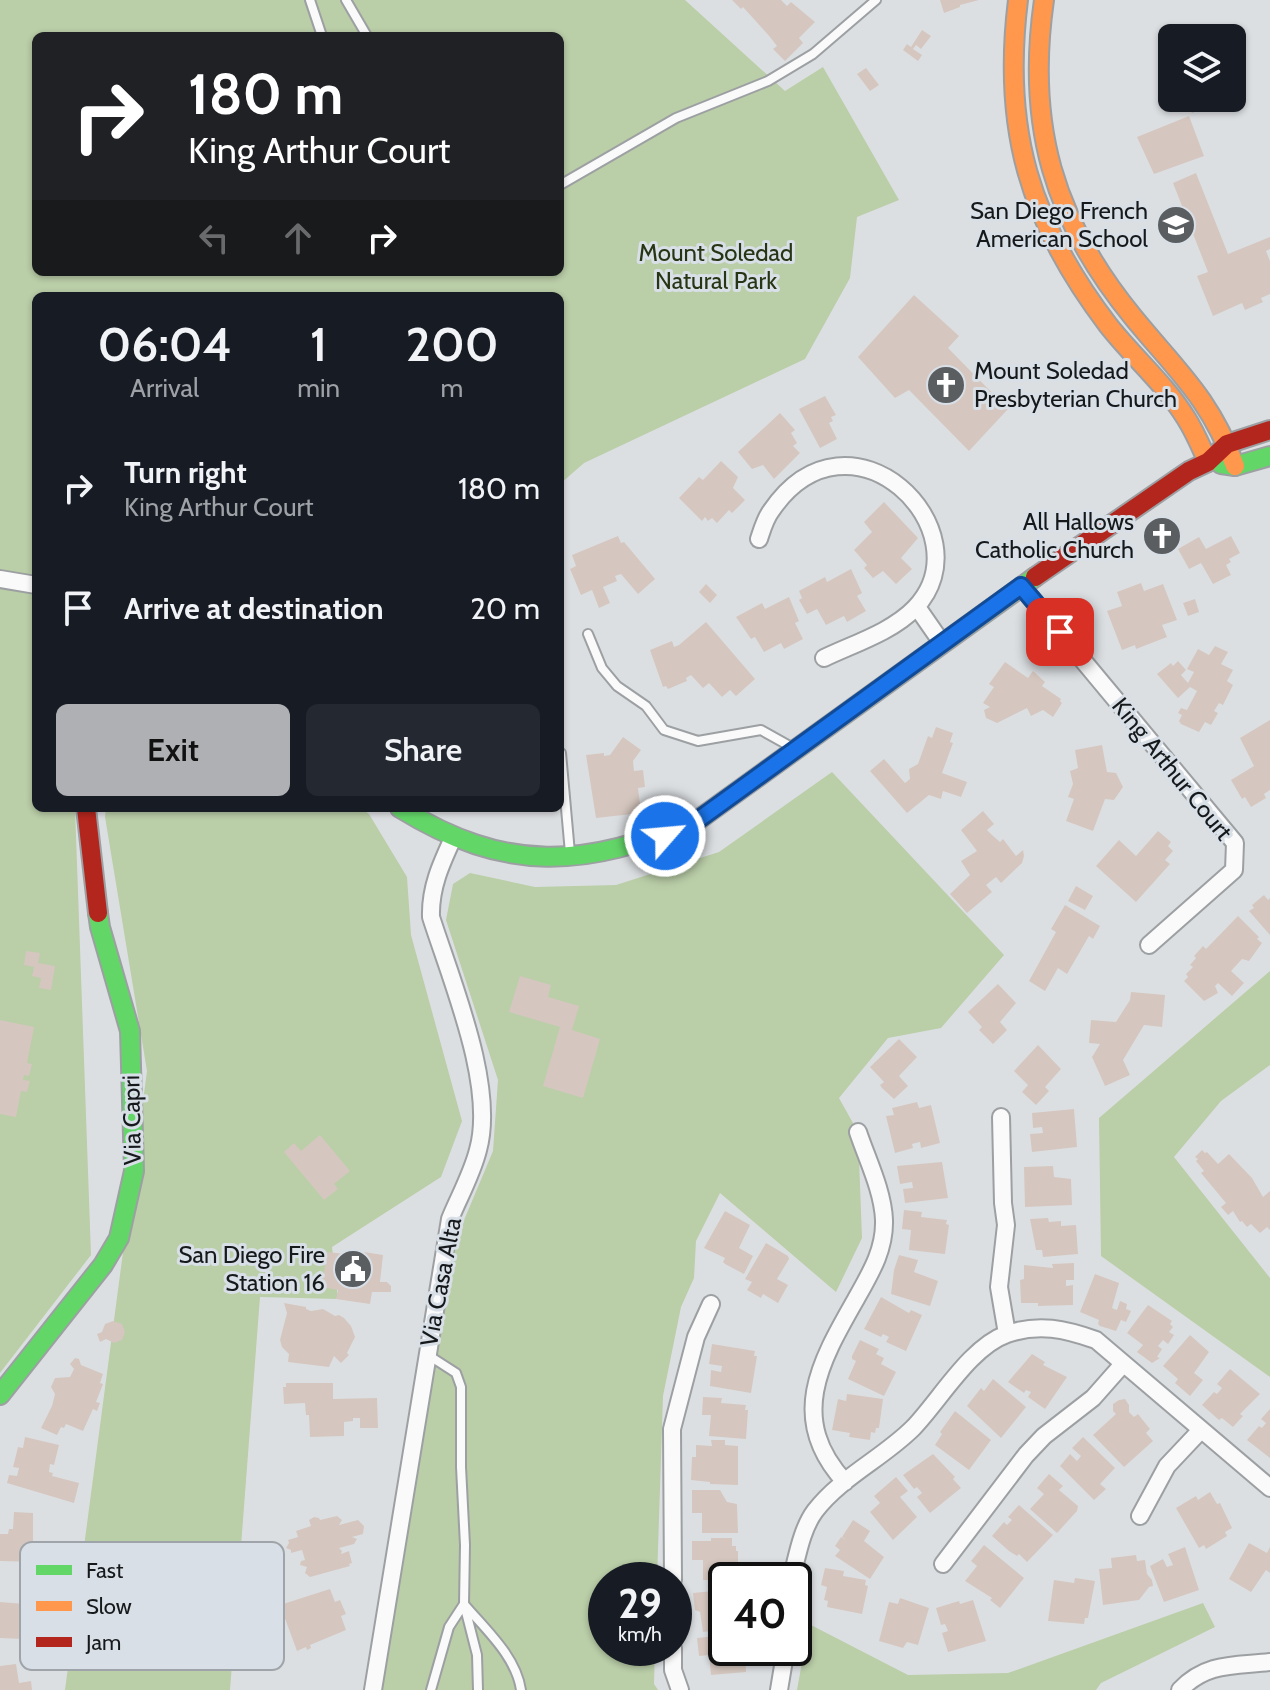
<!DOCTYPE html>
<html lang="en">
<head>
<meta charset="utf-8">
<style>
	body { margin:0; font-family:Cabin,sans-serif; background:#242831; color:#f1f3f6; height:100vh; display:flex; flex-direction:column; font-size:30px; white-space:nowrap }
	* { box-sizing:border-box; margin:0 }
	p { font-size:26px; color:#9ea1a6 }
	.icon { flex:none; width:44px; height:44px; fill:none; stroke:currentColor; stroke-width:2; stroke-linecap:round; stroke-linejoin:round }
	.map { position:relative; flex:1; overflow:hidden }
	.details { position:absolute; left:32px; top:292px; width:532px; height:520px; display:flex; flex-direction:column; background:#171b24; border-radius:12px; box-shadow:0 2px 6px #0004 }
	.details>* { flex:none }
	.hud { position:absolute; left:32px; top:32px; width:532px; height:244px; border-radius:12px; box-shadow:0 2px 6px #0004; background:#202124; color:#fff; overflow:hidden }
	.tools { position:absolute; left:1158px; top:24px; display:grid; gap:16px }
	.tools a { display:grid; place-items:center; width:88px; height:88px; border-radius:12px; background:#171b24; box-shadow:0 2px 6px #0004; font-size:40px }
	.speed { position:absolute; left:588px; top:1562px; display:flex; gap:16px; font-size:40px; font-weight:700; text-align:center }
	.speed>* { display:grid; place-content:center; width:104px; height:104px; border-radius:50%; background:#171b24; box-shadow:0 2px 6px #0004; line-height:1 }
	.speed small { font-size:20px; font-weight:400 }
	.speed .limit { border:4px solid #111; border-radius:12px; background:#fff; color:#111 }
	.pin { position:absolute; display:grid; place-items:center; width:68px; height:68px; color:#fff; margin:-34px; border-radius:16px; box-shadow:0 4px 12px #0006 }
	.me { position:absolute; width:88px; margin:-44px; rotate:63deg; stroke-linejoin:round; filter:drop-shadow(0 0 6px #0008) }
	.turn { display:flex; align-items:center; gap:28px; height:168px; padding:0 24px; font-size:36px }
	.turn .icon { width:104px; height:104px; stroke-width:2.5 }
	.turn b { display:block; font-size:56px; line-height:68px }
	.lanes { display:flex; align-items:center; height:76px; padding:0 24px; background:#0003; justify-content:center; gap:40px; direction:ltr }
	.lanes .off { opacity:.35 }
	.eta { display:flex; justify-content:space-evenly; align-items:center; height:136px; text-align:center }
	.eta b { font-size:48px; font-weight:600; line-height:56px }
	.primary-button { display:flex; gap:16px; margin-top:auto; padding:16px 24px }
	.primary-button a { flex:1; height:92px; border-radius:12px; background:#aeb0b3; color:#111; font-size:32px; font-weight:600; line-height:92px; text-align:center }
	.primary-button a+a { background:#242831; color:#f1f3f6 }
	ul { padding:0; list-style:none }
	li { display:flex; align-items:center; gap:24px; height:120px; padding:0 24px }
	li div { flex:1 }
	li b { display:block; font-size:30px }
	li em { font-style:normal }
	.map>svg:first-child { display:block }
</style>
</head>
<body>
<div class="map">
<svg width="1270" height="1690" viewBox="0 0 1270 1690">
	<rect width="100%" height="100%" fill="#dcdfe2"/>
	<path fill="#bacea8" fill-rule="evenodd" d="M0,0H685L785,91L823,67L899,200L857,217L850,278L805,359L584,463L560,484V296H36V808H75L91,1255L0,1373ZM36,36H560V272H36Z
		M832,772L1004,955L941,1028L888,1038L839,1098L858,1132L862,1238L836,1292L720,1193L696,1241L694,1278L681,1307L663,1396L657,1580H606V1648H655L654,1684L658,1690H372L454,1244L493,1151L498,1080L446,920L453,884L470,873L535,887L616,885L719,852Z
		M106,808H361L369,814L407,877L411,935L462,1121L441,1177L332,1247L338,1299L260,1297L230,1690H65L147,1071L105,817Z
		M1270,971V1065L1221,1101L1174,1157L1270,1278V1377L1101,1256L1099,1118Z
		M1203,1603L1215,1627L1101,1683L1096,1690H797L809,1624L908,1675L1008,1673Z"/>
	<path fill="#d5c7bf" d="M732,0H781L787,6L791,2L815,22L799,38L803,43L785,61L773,49L777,46L770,37L743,7L741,9Z
		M940,0H979L960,5V7L944,13Z
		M922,30L931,36L921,49L916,45L913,49L922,55L918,61L903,50L907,44L911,47Z
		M866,68L879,85L870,91L857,74Z
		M1186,98H1206L1209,107L1192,113Z
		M1189,116L1204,156L1154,174L1137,137Z
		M1196,173L1228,254L1270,237V249L1266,251L1270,261V294L1261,298L1263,302L1245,310L1242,303L1213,316L1197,276L1208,272L1173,183Z
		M914,295L959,336L948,348L1008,409L969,451L909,390L895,398L858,357Z
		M825,396L836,415L831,417L833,421L829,423L837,439L820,448L799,409Z
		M780,413L795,430L791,433L797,443L793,446L800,453L774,479L763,465L752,469L738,452Z
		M721,461L738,477L733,488L745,500L732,513L729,510L717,523L712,518L708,521L705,517L702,521L679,498L699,477L703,480Z
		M884,502L918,538L901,558L912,569L896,584L883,571L873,578L864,568L867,565L854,550L872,532L864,522Z
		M618,536L621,543L624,542L655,579L638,594L621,574L615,576L617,581L603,587L610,603L599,608L592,590L581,595L570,569L576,566L572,555Z
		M1231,536L1240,553L1229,559L1231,562L1226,565L1231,575L1213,584L1201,563L1189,569L1178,549L1199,537L1206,549Z
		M851,569L862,593L857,596L866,611L847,622L844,616L826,625L817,609L807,614L799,600L802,598L799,591L825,577L827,582Z
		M1141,583L1144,591L1163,584L1177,620L1162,625L1167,637L1136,649L1135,645L1122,650L1107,611L1122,606L1117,592Z
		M706,584L717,595L710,603L699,592Z
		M789,597L799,621L795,623L803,639L784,649L781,643L764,652L755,637L751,639L736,617L762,603L765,609Z
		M1195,599L1199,612L1188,616L1183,603Z
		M706,622L755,679L736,696L730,690L722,697L709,683L703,688L691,675L686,678L687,681L668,689L666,686L663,687L650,650L672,641L674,647L679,645Z
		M1215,646L1228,652L1221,664L1233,670L1227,681L1233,685L1223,705L1219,703L1214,711L1218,713L1211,725L1205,722L1199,732L1181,724L1179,721L1182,715L1178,713L1181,708L1187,710L1197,691L1190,687L1178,698L1157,674L1171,663L1173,666L1178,661L1186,670L1181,675L1188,683L1194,672L1187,669L1198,649L1209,655Z
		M1005,662L1028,678L1033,671L1045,682L1042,686L1061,699L1060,701L1062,703L1053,717L1043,710L1031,716L1027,708L997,723L986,718L984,710L990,707L983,703L994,687L989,684Z
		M1270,720V790L1264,794L1266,798L1251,807L1245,797L1242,799L1231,780L1254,766L1240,738Z
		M936,727L953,733L950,742L953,743L942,773L967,782L961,797L943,791L941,799L929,795L907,813L870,771L884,759L905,783L910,779L909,769L918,764L928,736L932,738Z
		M623,737L641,750L633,761L634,771L643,770L645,787L638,788L641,813L596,818L586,755L604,753V756L610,755Z
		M1102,745L1107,772L1116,773L1123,787L1114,800L1105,799L1093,831L1066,821L1074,799L1068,797L1073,784L1070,771L1078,768L1075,750Z
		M983,811L994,824L987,830L992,835L1000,842L1003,839L1016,856L1023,850L1024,856L1022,863L1001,883L996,877L986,885L992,892L967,913L950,894L970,875L961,861L977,851L961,830Z
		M1158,831L1171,842L1168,846L1173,851L1165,860L1170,864L1136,902L1096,866L1119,840L1136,856Z
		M1076,886L1093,896L1085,910L1068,901Z
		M1264,895L1268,900L1270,898V935L1249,911L1254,908L1252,905Z
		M1065,905L1100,926L1093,939L1089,936L1067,974L1058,968L1045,991L1029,981L1056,932L1051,929Z
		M1238,916L1259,937L1257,939L1262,943L1249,961L1242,959L1231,971L1244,983L1232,996L1218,983L1215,986L1218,993L1204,1001L1184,981L1188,977L1186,974L1193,967L1190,965L1196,958L1194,956L1203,946L1206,949Z
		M26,951L40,953L38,963L55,966L51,990L39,988L41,978L32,976L34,967L24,965Z
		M520,976L551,985L548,997L579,1006L572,1030L600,1039L583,1098L543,1086L560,1027L509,1012Z
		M998,984L1016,1003L1000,1022L1007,1030L993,1044L979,1030L982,1027L968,1012Z
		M1131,992L1165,995L1162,1027L1144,1025L1123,1060L1130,1075L1105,1086L1092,1057L1100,1044L1089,1043L1091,1020L1116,1022L1130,1000Z
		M0,1020L34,1027L27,1063L32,1064L29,1076L24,1075L23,1080L30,1081L27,1092L21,1091L16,1117L0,1114Z
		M899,1039L917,1057L899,1076L908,1086L894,1099L882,1088L880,1085L884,1082L870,1067Z
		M1038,1045L1061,1069L1045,1087L1049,1091L1036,1105L1022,1092L1028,1085L1014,1071Z
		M917,1102L919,1108L931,1105L940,1143L921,1148L920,1142L912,1144L913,1148L895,1153L886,1116L894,1115L892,1108Z
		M1074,1109L1077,1147L1032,1152L1030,1134L1043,1133L1042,1127L1033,1128L1032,1113Z
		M320,1135L350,1171L334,1184L338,1189L324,1200L284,1152L294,1143L301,1151Z
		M1202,1150L1205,1153L1207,1152L1218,1164L1229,1154L1252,1178L1263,1197L1270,1191V1230L1267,1227L1260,1233L1251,1224L1247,1227L1242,1221L1240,1222L1233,1211L1228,1215L1221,1207L1226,1203L1201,1173L1204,1171L1196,1161L1198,1159L1195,1157Z
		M942,1162L948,1198L905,1203L903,1189L913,1188L912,1182L900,1184L897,1166Z
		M1053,1166L1054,1177L1071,1179L1072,1205L1025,1207L1024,1167Z
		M904,1210L922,1212L921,1217L947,1220L946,1224L949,1225L945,1254L909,1250L911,1230L902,1229Z
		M725,1211L750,1225L739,1248L753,1256L744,1274L725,1264L723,1262L725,1258L704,1248Z
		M1048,1218L1049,1222L1061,1221V1226L1076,1225L1078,1254L1043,1257L1042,1250H1036L1030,1219Z
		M766,1243L788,1256L789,1259L777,1279L788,1285L778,1303L763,1294L761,1298L747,1290L752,1282L745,1279Z
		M327,1252L365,1256L364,1252L383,1255L380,1282H387L391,1286V1292H372L370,1304L336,1299L338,1290L322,1287Z
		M899,1255L918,1260L914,1272L938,1281L930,1306L891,1294L894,1270Z
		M1074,1263V1280H1066V1286L1073,1285V1305L1038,1306V1303H1021L1020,1280L1024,1279V1265L1053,1268L1052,1264Z
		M1095,1274L1119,1283L1112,1308L1117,1310L1120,1301L1127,1304L1126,1309L1131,1311L1126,1322L1121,1320L1116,1331L1100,1326L1098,1324L1099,1320L1080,1312Z
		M881,1297L909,1313L911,1310L922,1315L906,1351L886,1342L889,1337L883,1334L881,1337L864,1329Z
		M284,1303L306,1307V1309L311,1311L323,1309L335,1316L339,1315L344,1318L351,1326L355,1337L347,1353L349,1355L341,1363L334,1356L329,1367L288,1362L289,1354L282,1347L280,1340L287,1313Z
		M1148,1305L1172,1321L1170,1324L1173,1327L1169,1332L1174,1335L1168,1344L1163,1340L1158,1346L1162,1349L1157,1357L1160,1358L1152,1363L1137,1352L1143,1345L1127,1333Z
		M113,1321L122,1324L125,1332L122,1340L114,1343L106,1339L100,1342L97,1334L102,1332L105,1324Z
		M1190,1335L1209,1352L1194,1373L1203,1380L1190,1396L1175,1383L1178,1379L1163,1366Z
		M860,1340L879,1349L876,1354L884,1358L881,1364L896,1372L884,1396L848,1379L856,1361L852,1359V1356Z
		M712,1344L755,1351L754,1356H757L751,1393L710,1386L711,1370L721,1372L722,1366L709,1364Z
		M1032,1354L1045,1362L1043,1365L1067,1377L1045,1409L1028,1397L1031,1392L1026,1390L1024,1393L1008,1382Z
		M75,1358L79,1359L81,1365L103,1374L100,1383L103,1384L96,1402L100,1403L97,1411L93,1409L83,1431L66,1424L64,1428L61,1427L57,1435L41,1428L52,1406L55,1394L51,1387L55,1378L70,1377L74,1369L70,1364Z
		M1230,1369L1260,1394L1240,1414L1243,1416L1233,1427L1222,1418L1219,1420L1202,1405L1214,1392L1217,1394L1222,1388L1217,1384Z
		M993,1379L1026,1407L1001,1438L967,1406L981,1388L984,1391Z
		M286,1383H333V1399L377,1398L378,1428H360V1418H353V1421L344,1422V1436L310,1437L309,1415H306L305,1403L284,1404L283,1387H286Z
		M847,1394L883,1399L879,1428H876L875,1433L871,1432L870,1440L849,1437L850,1433L832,1430L838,1399L846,1401Z
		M703,1397L722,1398L721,1403L746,1405L745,1410H748L746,1439L709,1436L711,1415H702Z
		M1125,1399L1129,1405V1412L1134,1417L1138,1414L1150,1429L1146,1433L1153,1441L1124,1467L1093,1435L1116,1414L1113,1411V1404L1119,1400Z
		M1270,1409V1458L1247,1440L1259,1426L1262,1428L1266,1423L1261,1419Z
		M955,1411L991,1440L969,1470L935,1445L942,1434L940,1432Z
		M25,1437L59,1445L54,1465L50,1464L49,1472L53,1473L52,1476L79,1483L74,1503L7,1483L9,1475L17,1476L19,1468L13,1467L18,1447L23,1448Z
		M1083,1437L1115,1468L1100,1484L1106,1489L1094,1500L1060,1466L1070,1454L1077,1461L1081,1456L1072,1448Z
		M711,1440H725V1445L738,1446V1485L710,1484V1482L691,1480L692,1457H696V1445L712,1446Z
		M933,1454L955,1477L953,1479L961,1488L930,1513L917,1497L922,1493L917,1487L914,1489L903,1475Z
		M1049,1474L1063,1486L1059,1490L1078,1506L1077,1511L1057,1533L1030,1509L1044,1494L1037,1488Z
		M896,1477L908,1491L900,1497L917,1517L893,1540L870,1512L880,1503L874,1496Z
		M692,1490H720L727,1502L737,1504L738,1533H702V1513H692Z
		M1210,1492L1217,1504L1220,1503L1232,1528L1225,1532L1227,1536L1206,1549L1204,1545L1199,1548L1176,1508L1196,1496L1198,1500Z
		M1019,1505L1053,1535L1027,1562L1019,1554L1017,1556L1009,1551L992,1536L1004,1522L1007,1525L1012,1520L1008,1517Z
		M14,1512L33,1513V1544L42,1545L38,1562L0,1561V1534H8L9,1529H13Z
		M337,1516L342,1520L339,1525L358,1520L364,1526L363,1534L352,1537L357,1539L354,1544L339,1548L342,1551L341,1554L349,1551L352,1563L349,1564L350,1566L310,1577L305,1573L307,1567L300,1565L301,1561L305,1560L302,1550L291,1553V1550L286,1548L289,1543L288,1540L298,1537L296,1531L311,1526L309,1520L314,1517L319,1518L320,1520Z
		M853,1520L870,1531L864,1541L884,1557L870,1579L835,1556L840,1550L835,1546L841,1537L846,1540L842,1537Z
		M711,1538H732V1546H736V1551H738V1580H703V1560H692V1541H711Z
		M1249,1543L1267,1553L1270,1547V1573L1266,1570L1251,1592L1229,1579Z
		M984,1545L1024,1578L1000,1608L990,1600L992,1598L965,1581L977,1566L971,1561Z
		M1185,1547L1199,1590L1164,1602L1150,1566L1163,1559L1167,1567L1173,1565L1168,1554Z
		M1136,1555L1137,1561L1145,1560L1147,1574L1152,1580L1153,1586L1149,1587L1139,1600L1103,1605L1099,1569L1112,1568L1111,1558Z
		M825,1568L844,1571L843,1576L866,1580L865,1585L868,1586L862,1614L827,1607L828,1601L824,1600L827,1587L821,1585Z
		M1075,1578L1095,1581L1088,1618H1085L1084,1624L1048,1621L1054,1580L1074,1583Z
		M330,1589L335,1602L340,1600L346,1614L341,1616L346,1630L310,1645L311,1648L307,1650L306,1647L297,1651L280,1605Z
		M713,1591L714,1603L726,1601V1629L703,1632L700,1612L695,1610L693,1593Z
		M900,1598L929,1608L918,1645L907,1642L903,1648L879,1641L889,1602L898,1604Z
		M973,1600L986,1641L948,1652L942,1633L948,1631L945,1624L941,1625L936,1608L959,1601L960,1604Z
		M0,1602L25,1604L23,1639L0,1638Z
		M726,1635V1648H745L746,1672L711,1675L709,1655L699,1656L697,1638Z
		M16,1664L19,1683L31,1681L32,1690H0V1666Z"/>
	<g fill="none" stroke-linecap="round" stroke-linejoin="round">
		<g stroke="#9da0a2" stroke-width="12">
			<path id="lane" d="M310,0L322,36
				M346,0L367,36
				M560,185L676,118L768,81L813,54L876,0
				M588,634L602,668L617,686L646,706L664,730L698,741L761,730L795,749
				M561,753L570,853
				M428,1355L456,1373L461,1387V1467L465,1545L464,1604L449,1627L431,1690
				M478,1690L477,1655L464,1604C485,1629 516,1656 521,1690"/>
		</g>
		<g stroke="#9da0a2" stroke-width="20">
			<path id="street" d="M759,539C762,530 765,519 771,511C850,395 988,531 915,608C892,632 853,644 824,658
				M0,579L36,585
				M1021,586L1235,843L1234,870L1149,945
				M917,607L942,643
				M1001,1117L1003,1203L1006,1225L999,1287L1007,1334
				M845,1482C787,1419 820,1362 856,1299C870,1274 885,1250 884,1220C883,1191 867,1159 858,1132
				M1140,1516L1167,1466L1200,1431
				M943,1564L1026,1455L1044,1436L1093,1398L1123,1364
				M673,1580L672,1429L696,1337L711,1304
				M791,1580C797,1558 801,1530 815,1511C841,1477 883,1458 913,1428C940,1400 970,1347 1007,1334C1039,1323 1065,1329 1096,1340L1270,1488
				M673,1648V1670L680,1690
				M373,1690L450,1219C459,1197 472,1174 478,1150C496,1086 451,980 431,917C430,888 441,864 453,838
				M779,1690L786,1648
				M1180,1690C1206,1662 1235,1666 1270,1662"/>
		</g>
		<g stroke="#9da0a2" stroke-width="22">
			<path id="fast" d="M1221,464L1235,466L1270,456
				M400,808C507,874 585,868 698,820L1035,577
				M0,1395L103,1265L119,1238L134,1171L130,1031L100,927L98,913"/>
		</g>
		<g stroke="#9da0a2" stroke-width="22">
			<path id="slow" d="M1018,0C1002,129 1029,221 1108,325C1133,357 1165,384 1186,418C1195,432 1201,447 1208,462
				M1044,0C1026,125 1053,219 1133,317C1177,371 1210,398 1235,466"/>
		</g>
		<g stroke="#9da0a2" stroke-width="22">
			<path id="jam" d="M1035,577L1189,471L1208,462L1227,444L1270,430
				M86,808L98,913"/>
		</g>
		<use href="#lane" stroke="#fafafb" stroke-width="8"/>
		<use href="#street" stroke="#fafafb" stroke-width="16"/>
		<use href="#fast" stroke="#63d668" stroke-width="18"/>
		<use href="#slow" stroke="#ff974d" stroke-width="18"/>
		<use href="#jam" stroke="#b3261e" stroke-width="18"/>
	</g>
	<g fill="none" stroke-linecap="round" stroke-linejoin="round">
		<g stroke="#114b97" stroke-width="20">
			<path id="route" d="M665,836L698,820L1021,586L1060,632"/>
		</g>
		<use href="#route" stroke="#1a73e8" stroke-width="14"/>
	</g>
	<defs>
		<g id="school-disc" transform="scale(2)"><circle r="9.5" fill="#5b5e61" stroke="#d8dfe6"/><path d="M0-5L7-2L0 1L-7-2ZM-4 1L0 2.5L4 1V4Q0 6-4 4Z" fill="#fff"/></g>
		<g id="church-disc" transform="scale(2)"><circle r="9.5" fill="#5b5e61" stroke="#d8dfe6"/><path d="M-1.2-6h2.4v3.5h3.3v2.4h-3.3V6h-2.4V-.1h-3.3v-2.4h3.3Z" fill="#fff"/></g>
		<g id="civic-disc" transform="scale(2)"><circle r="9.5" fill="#5b5e61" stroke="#d8dfe6"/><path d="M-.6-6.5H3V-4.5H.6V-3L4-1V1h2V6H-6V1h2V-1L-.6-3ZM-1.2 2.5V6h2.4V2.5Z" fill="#fff"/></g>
	</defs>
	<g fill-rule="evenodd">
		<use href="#school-disc" x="1176" y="225"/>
		<use href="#church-disc" x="946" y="385"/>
		<use href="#church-disc" x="1162" y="536"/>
		<use href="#civic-disc" x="353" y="1269"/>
	</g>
	<g text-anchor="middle" stroke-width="6" stroke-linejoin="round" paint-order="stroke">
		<g font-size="24" fill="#16191b" stroke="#d8dfe6" text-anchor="end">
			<text x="1148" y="219">San Diego French<tspan x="1148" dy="28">American School</tspan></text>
			<text x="974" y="379" text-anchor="start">Mount Soledad<tspan x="974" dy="28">Presbyterian Church</tspan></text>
			<text x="1134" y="530">All Hallows<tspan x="1134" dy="28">Catholic Church</tspan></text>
			<text x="325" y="1263">San Diego Fire<tspan x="325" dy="28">Station 16</tspan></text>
		</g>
		<g font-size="24" fill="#273514" stroke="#d8dfe6">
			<text x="716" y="261">Mount Soledad<tspan x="716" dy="28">Natural Park</tspan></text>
		</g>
		<g font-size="24" fill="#16191b" stroke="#d8dfe6">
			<text transform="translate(1172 769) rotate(51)" y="8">King Arthur Court</text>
			<text transform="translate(132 1120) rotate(-91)" y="8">Via Capri</text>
			<text transform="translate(441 1282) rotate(-79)" y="8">Via Casa Alta</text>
		</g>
	</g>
	<rect x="20" y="1542" width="264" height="128" rx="12" fill="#d8dfe6" stroke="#9ea4a9" stroke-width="2"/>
	<rect x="36" y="1565" width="36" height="10" fill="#63d668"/>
	<rect x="36" y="1601" width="36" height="10" fill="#ff974d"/>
	<rect x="36" y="1637" width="36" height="10" fill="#b3261e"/>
	<g font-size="22" fill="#16191b">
		<text x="86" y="1578">Fast</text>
		<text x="86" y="1614">Slow</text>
		<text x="86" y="1650">Jam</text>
	</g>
</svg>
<div class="tools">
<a><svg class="icon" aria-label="layers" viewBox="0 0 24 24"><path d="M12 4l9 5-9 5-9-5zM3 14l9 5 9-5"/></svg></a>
</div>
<div class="speed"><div>29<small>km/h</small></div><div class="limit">40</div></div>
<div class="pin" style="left:1060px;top:632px;background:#d93025"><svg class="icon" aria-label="arrive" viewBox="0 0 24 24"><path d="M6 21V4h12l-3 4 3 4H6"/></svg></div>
<svg class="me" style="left:665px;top:836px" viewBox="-20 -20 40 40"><circle r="17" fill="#1a73e8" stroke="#fff" stroke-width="3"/><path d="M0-11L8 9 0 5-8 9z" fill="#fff"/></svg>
<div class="hud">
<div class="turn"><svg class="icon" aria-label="right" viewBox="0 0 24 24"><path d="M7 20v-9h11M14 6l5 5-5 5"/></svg><div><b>180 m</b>King Arthur Court</div></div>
<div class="lanes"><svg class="icon off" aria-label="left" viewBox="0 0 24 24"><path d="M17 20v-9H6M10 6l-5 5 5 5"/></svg><svg class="icon off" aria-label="ahead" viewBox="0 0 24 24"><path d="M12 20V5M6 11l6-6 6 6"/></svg><svg class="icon" aria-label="right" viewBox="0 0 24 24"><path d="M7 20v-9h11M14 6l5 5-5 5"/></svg></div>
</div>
<section class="details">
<div class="eta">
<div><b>06:04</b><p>Arrival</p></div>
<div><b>1</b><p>min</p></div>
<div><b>200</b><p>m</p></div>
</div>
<ul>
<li><svg class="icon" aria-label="right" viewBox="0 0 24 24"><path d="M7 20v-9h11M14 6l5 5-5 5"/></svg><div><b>Turn right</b><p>King Arthur Court</p></div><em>180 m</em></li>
<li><svg class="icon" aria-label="arrive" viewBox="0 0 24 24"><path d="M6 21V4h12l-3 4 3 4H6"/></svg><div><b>Arrive at destination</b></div><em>20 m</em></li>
</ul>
<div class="primary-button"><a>Exit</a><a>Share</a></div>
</section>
</div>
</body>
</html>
